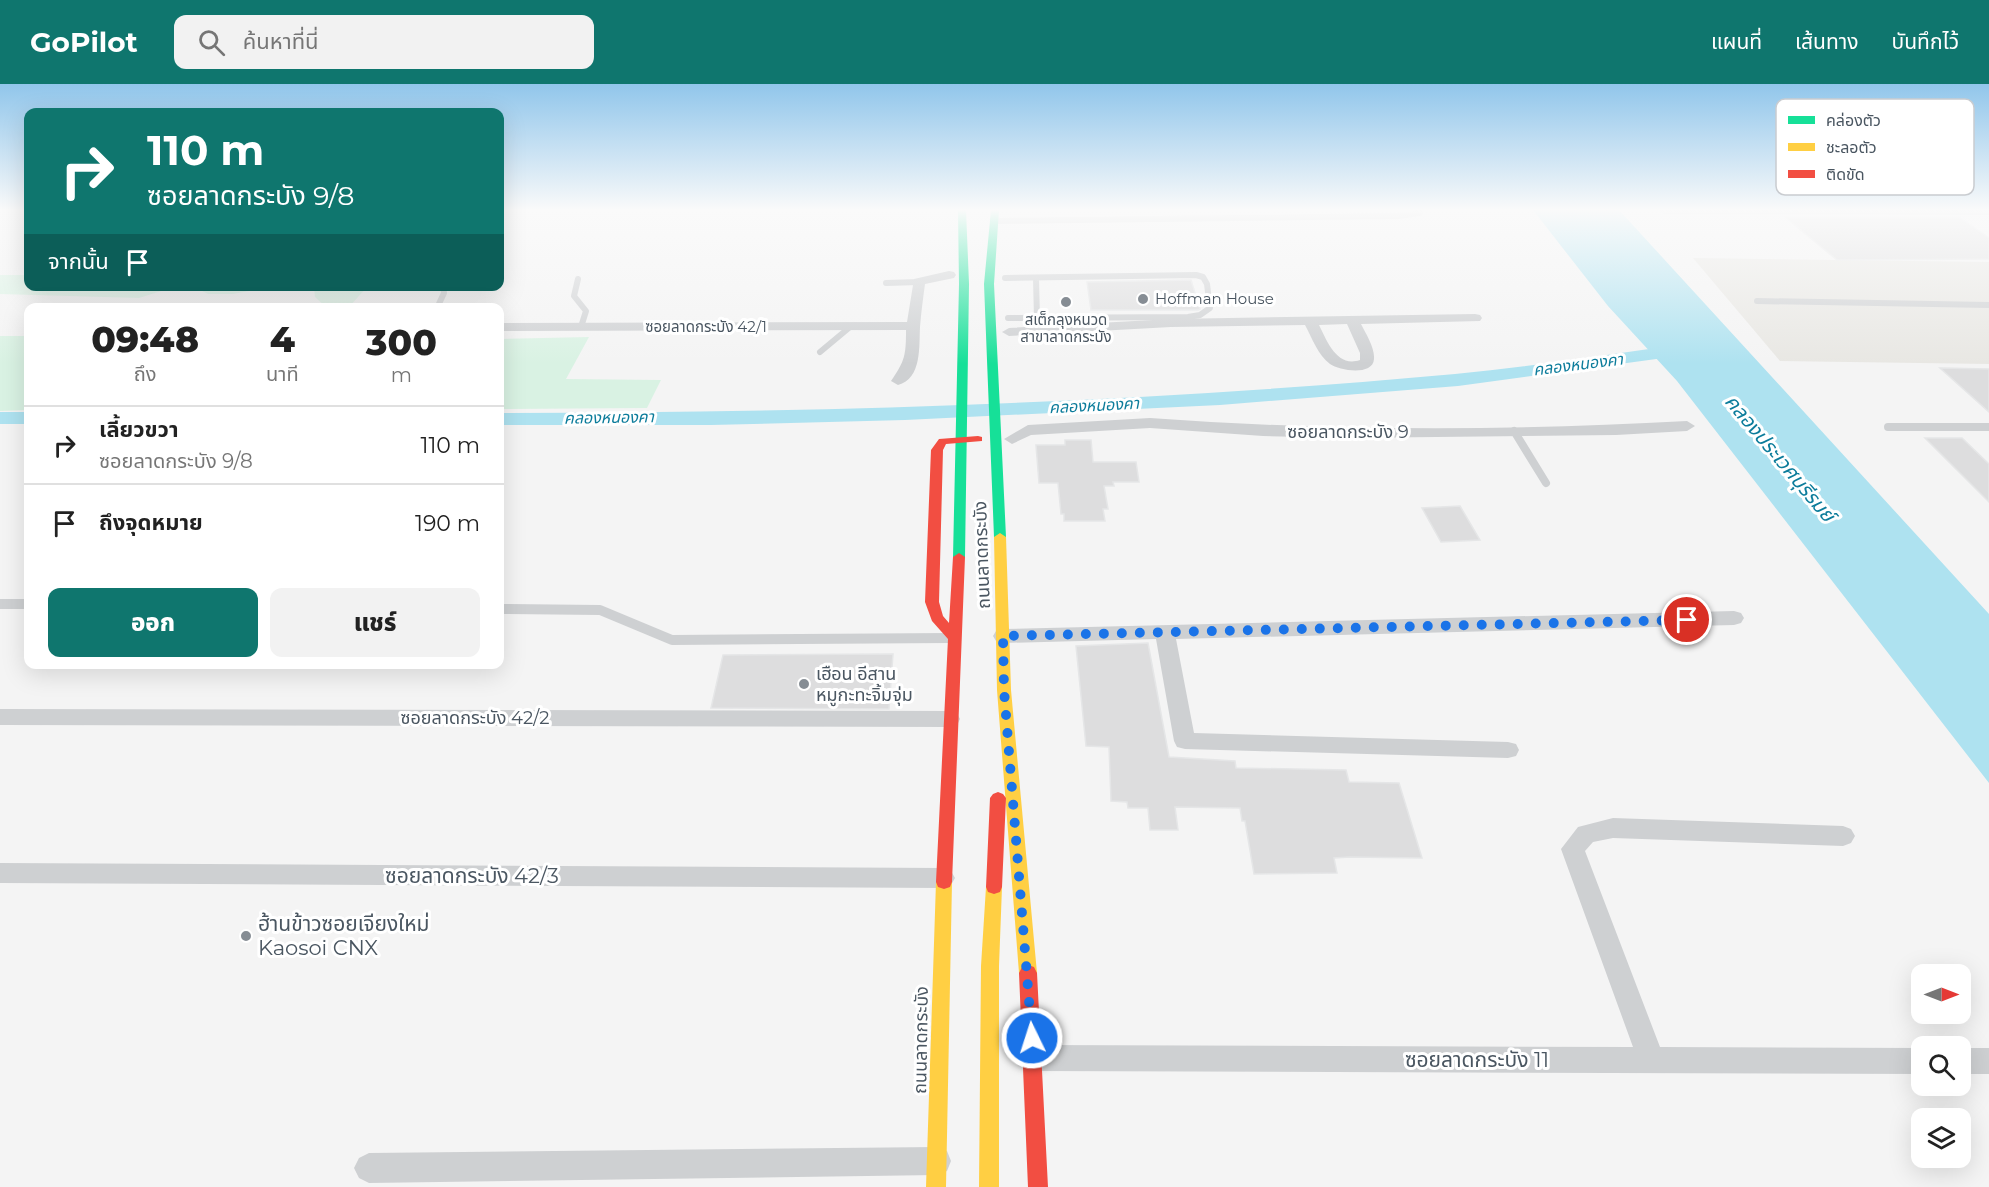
<!DOCTYPE html>
<html lang="th">
<head>
<meta charset="utf-8">
<style>
	body { margin:0; font-family:Montserrat,"Noto Sans Thai",sans-serif; background:#f2f2f2; color:#222; height:100vh; display:flex; flex-direction:column; font-size:22px; white-space:nowrap }
	* { box-sizing:border-box; margin:0 }
	p { font-size:20px; color:#767676 }
	.icon { flex:none; width:33px; height:33px; fill:none; stroke:currentColor; stroke-width:2; stroke-linecap:round; stroke-linejoin:round }
	.map { position:relative; flex:1; overflow:hidden }
	.sheet { position:absolute; left:24px; top:219px; width:480px; height:366px; display:flex; flex-direction:column; background:#fff; border-radius:12px; box-shadow:0 6px 24px #0002 }
	.sheet>* { flex:none }
	.banner { position:absolute; left:24px; top:24px; width:480px; height:183px; border-radius:12px; box-shadow:0 6px 24px #0002; background:#0f766e; color:#fff; overflow:hidden }
	.needle { width:39px; rotate:90deg }
	.fabs { position:absolute; left:1911px; top:880px; display:grid; gap:12px }
	.fabs a { display:grid; place-items:center; width:60px; height:60px; border-radius:12px; background:#fff; box-shadow:0 6px 24px #0002; font-size:30px }
	.pin { position:absolute; display:grid; place-items:center; width:51px; height:51px; color:#fff; margin:-26px; border:3px solid #fff; border-radius:50%; box-shadow:0 2px 6px #0007 }
	.me { position:absolute; width:66px; margin:-33px; rotate:356deg; stroke-linejoin:round; filter:drop-shadow(0 0 4px #0008) }
	.turn { display:flex; align-items:center; gap:21px; height:126px; padding:0 24px; font-size:27px }
	.turn .icon { width:78px; height:78px; stroke-width:2.5 }
	.turn b { display:block; font-size:42px; line-height:51px }
	.then { display:flex; align-items:center; height:57px; padding:0 24px; background:#0003; gap:12px; font-size:22px }
	.eta { display:flex; justify-content:space-evenly; align-items:center; height:102px; text-align:center }
	.eta b { font-size:36px; font-weight:800; line-height:42px }
	.cta { display:flex; gap:12px; margin-top:auto; padding:12px 24px }
	.cta a { flex:1; height:69px; border-radius:12px; background:#0f766e; color:#fff; font-size:24px; font-weight:800; line-height:69px; text-align:center }
	.cta a+a { background:#f2f2f2; color:#222 }
	ul { padding:0; list-style:none }
	li { display:flex; align-items:center; gap:18px; height:78px; padding:0 24px; border-top:2px solid #e0e0e0 }
	li div { flex:1 }
	li b { display:block; font-size:22px }
	li em { font-style:normal }
	header { display:flex; align-items:center; gap:36px; box-sizing:border-box; height:84px; padding:0 30px; background:#0f766e; color:#fff }
	header strong { font-size:28px }
	nav { display:flex; gap:33px; margin-inline-start:auto; font-size:21px }
	.search { width:420px; height:54px; background:#f2f2f2; display:flex; align-items:center; gap:15px; box-sizing:border-box; padding:0 21px; border-radius:12px; color:#767676; font-size:22px }
	.map>svg:first-child { display:block }
</style>
</head>
<body>
<header>
<strong>GoPilot</strong>
<div class="search"><svg class="icon" aria-label="search" viewBox="0 0 24 24"><circle cx="10" cy="10" r="6"/><path d="M15 15l6 6"/></svg>ค้นหาที่นี่</div>
<nav><a>แผนที่</a><a>เส้นทาง</a><a>บันทึกไว้</a></nav>
</header>
<div class="map">
<svg width="1989" height="1103" viewBox="0 0 1989 1103">
	<rect width="100%" height="100%" fill="#f4f4f4"/>
	<path fill="#e8e7e3" d="M1693,174L1989,178V280L1780,277Z"/>
	<path fill="#d9f2e3" d="M0,191H28V202L272,203L233,210H208L196,204H171L139,214L0,210Z
		M293,203L367,202V203L349,223L327,224L315,213L314,204Z
		M0,252H28V326L0,327Z
		M589,253L566,295L661,296L647,324L500,325V255Z"/>
	<path fill="#aee2f0" d="M1533,126H1619L1989,530V699L1677,297L1608,222Z"/>
	<g fill="none" stroke-linecap="round" stroke-linejoin="round">
		<path fill="#aee2f0" fill-rule="evenodd" d="M1686,260L1693,262L1695,266L1693,270L1458,302L1220,321L905,336L711,341H500V329C819,329 1137,319 1455,290C1532,283 1609,270 1686,260Z
			M0,328H28V340H0Z"/>
	</g>
	<path fill="#ddddde" stroke="#e5e6e7" stroke-width="1.5" d="M1785,133H1959L1989,154V175L1837,176Z
		M1191,196L1200,225L1198,226H1091L1087,198Z
		M1940,284L1989,285V328Z
		M1925,354H1962L1989,380V418Z
		M1065,356H1091L1093,378H1136L1139,398H1113L1114,402H1104L1108,425H1103L1105,437H1064V430H1061L1058,399H1039L1036,361H1065Z
		M1460,422L1480,456L1441,458L1422,424Z
		M1148,559L1169,673L1235,677L1236,684L1346,686L1349,698L1399,699L1422,774L1350,773L1334,774L1337,789L1254,790L1245,737H1242L1240,724L1175,723L1178,746H1150L1148,724H1128L1127,718L1111,717L1109,663L1086,662L1076,562Z
		M893,570L889,625L711,624L723,571Z"/>
	<g fill="none" stroke-linecap="round" stroke-linejoin="round">
		<path stroke="#ced0d2" stroke-width="6" d="M994,137L1398,132L1420,129
			M1005,194L1196,191L1203,193L1207,200L1210,224L1200,231L1188,233L1008,234
			M578,195L574,212L586,227L581,243
			M1036,195L1037,234
			M886,199L919,198
			M1757,217L1989,221
			M437,224L444,209L443,202
			M820,268L850,243"/>
		<path stroke="#ced0d2" stroke-width="8" d="M1888,343H1989
			M1514,347L1546,399"/>
		<path stroke="#ced0d2" stroke-width="10" d="M0,520H28
			M500,525L600,526L672,556L950,554"/>
		<path fill="#ced0d2" fill-rule="evenodd" d="M1658,126H1989V131L1664,130Z
			M949,187L954,188L956,191L954,194L925,200C923,215 921,229 920,243C919,262 922,295 898,301L891,297C905,277 906,271 906,246L500,247V239L907,238L914,195Z
			M1475,230L1480,231L1482,234L1480,237L1361,240C1366,250 1375,264 1374,275C1373,292 1340,287 1330,280C1318,271 1312,254 1305,241L1171,243L1009,252L1002,248L1009,244L1171,235ZM1347,240L1360,269V276C1337,284 1327,257 1319,241Z
			M1150,334C1328,347 1508,347 1687,337L1695,342L1687,347L1616,351L1346,354L1263,352L1150,344L1031,351L1012,360L1004,355L1028,341Z
			M1734,527L1741,529L1744,534L1741,539L1734,541L1176,555L1194,649L1508,658L1516,660L1519,666L1516,672L1508,674L1185,665L1177,663L1174,657L1156,555L1003,559L996,557L993,552L996,547L1003,545Z
			M0,625L950,627L957,629L960,635L957,641L950,643L0,641Z
			M1613,734L1843,742L1851,745L1855,752L1851,759L1843,762L1613,754L1593,758L1585,767L1660,963L1922,964V990L1033,987L1023,983L1019,974L1023,965L1033,961L1633,963L1561,765L1578,743Z
			M0,779L943,784L951,787L955,794L951,801L943,804L0,799Z
			M1960,964H1989V990H1960Z
			M937,1063L947,1067L951,1077L947,1087L937,1091L369,1099L359,1094L354,1084L359,1074L369,1069Z"/>
		<path fill="#16e098" fill-rule="evenodd" d="M958,126H966L969,200L965,473L959,477L953,473L959,200Z
			M991,126H999L994,200L1006,453L1000,457L994,453L984,200Z"/>
		<path fill="#ffcf43" fill-rule="evenodd" d="M1000,449L1006,453L1011,606L1037,889L1034,895L1028,897L1022,895L1019,889L997,606L994,453Z
			M944,791L950,793L952,798L946,1103H926L936,798L938,793Z
			M994,796L1000,798L1002,803L999,882V1103H979L981,882L986,803L988,798Z"/>
		<path fill="#f24e42" fill-rule="evenodd" d="M978,352L982,353V357L946,360L943,366L939,518L943,532L949,539L953,473L959,469L965,473L952,798L950,803L944,805L938,803L936,798L948,555L932,537L925,518L931,366L939,355Z
			M998,708L1003,710L1006,714L1002,803L1000,808L994,810L988,808L986,803L990,714L993,710Z
			M1028,881L1034,883L1037,889L1048,1103H1028L1019,889L1022,883Z"/>
	</g>
	<linearGradient id="sky" x2="0" y2="1"><stop stop-color="#91c6eb"/><stop offset="0.45" stop-color="#fafafa"/><stop offset="1" stop-color="#fafafa" stop-opacity="0"/></linearGradient>
	<rect width="1989" height="280" fill="url(#sky)"/>
	<g fill="none" stroke-linecap="round" stroke-linejoin="round">
		<path stroke="#1a73e8" stroke-width="10" stroke-dasharray="0 18" d="M1032,954L1004,606L1003,552L1687,536"/>
	</g>
	<g fill="#868d94" stroke="#fff" stroke-width="2">
		<circle cx="1143" cy="215" r="6"/>
		<circle cx="1066" cy="218" r="6"/>
		<circle cx="804" cy="600" r="6"/>
		<circle cx="246" cy="852" r="6"/>
	</g>
	<g text-anchor="middle" stroke-width="6" stroke-linejoin="round" paint-order="stroke">
		<g font-size="15" fill="#4a5661" stroke="#fff" text-anchor="start">
			<text x="1155" y="220">Hoffman House</text>
			<text x="1066" y="241" text-anchor="middle">สเต็กลุงหนวด<tspan x="1066" dy="17">สาขาลาดกระบัง</tspan></text>
		</g>
		<g font-size="15" fill="#4a5661" stroke="#fff">
			<text x="706" y="248">ซอยลาดกระบัง 42/1</text>
		</g>
		<g font-size="16" font-style="italic" fill="#0c7c9b" stroke="#fff">
			<text transform="translate(1578 280) rotate(-7)" y="6">คลองหนองคา</text>
			<text transform="translate(1094 321) rotate(-3)" y="6">คลองหนองคา</text>
			<text transform="translate(609 333) rotate(-1)" y="6">คลองหนองคา</text>
		</g>
		<g font-size="18" fill="#4a5661" stroke="#fff">
			<text x="1348" y="354">ซอยลาดกระบัง 9</text>
			<text transform="translate(982 471) rotate(-92)" y="6">ถนนลาดกระบัง</text>
			<text x="475" y="640">ซอยลาดกระบัง 42/2</text>
			<text transform="translate(921 956) rotate(-89)" y="6">ถนนลาดกระบัง</text>
		</g>
		<g font-size="18" fill="#4a5661" stroke="#fff" text-anchor="start">
			<text x="816" y="596">เฮือน อีสาน<tspan x="816" dy="21">หมูกะทะจิ้มจุ่ม</tspan></text>
		</g>
		<g font-size="20" font-style="italic" fill="#0c7c9b" stroke="#fff">
			<text transform="translate(1780 374) rotate(50)" y="7">คลองประเวศบุรีรมย์</text>
		</g>
		<g font-size="21" fill="#4a5661" stroke="#fff">
			<text x="472" y="799">ซอยลาดกระบัง 42/3</text>
			<text x="1477" y="983">ซอยลาดกระบัง 11</text>
		</g>
		<g font-size="21" fill="#4a5661" stroke="#fff" text-anchor="start">
			<text x="258" y="847">ฮ้านข้าวซอยเจียงใหม่<tspan x="258" dy="24">Kaosoi CNX</tspan></text>
		</g>
	</g>
	<rect x="1776" y="15" width="198" height="96" rx="9" fill="#fff" stroke="#c9ccd0" stroke-width="1.5"/>
	<rect x="1788" y="32" width="27" height="8" fill="#16e098"/>
	<rect x="1788" y="59" width="27" height="8" fill="#ffcf43"/>
	<rect x="1788" y="86" width="27" height="8" fill="#f24e42"/>
	<g font-size="16" fill="#4a5661">
		<text x="1826" y="42">คล่องตัว</text>
		<text x="1826" y="69">ชะลอตัว</text>
		<text x="1826" y="96">ติดขัด</text>
	</g>
</svg>
<div class="fabs">
<a><svg class="needle" viewBox="-14 -14 28 28"><path d="M0-13l5 13h-10z" fill="#e53935"/><path d="M0 13l5-13h-10z" fill="#767676"/></svg></a>
<a><svg class="icon" aria-label="search" viewBox="0 0 24 24"><circle cx="10" cy="10" r="6"/><path d="M15 15l6 6"/></svg></a>
<a><svg class="icon" aria-label="layers" viewBox="0 0 24 24"><path d="M12 4l9 5-9 5-9-5zM3 14l9 5 9-5"/></svg></a>
</div>
<div class="pin" style="left:1687px;top:536px;background:#d93025"><svg class="icon" aria-label="arrive" viewBox="0 0 24 24"><path d="M6 21V4h12l-3 4 3 4H6"/></svg></div>
<svg class="me" style="left:1032px;top:954px" viewBox="-20 -20 40 40"><circle r="17" fill="#1a73e8" stroke="#fff" stroke-width="3"/><path d="M0-11L8 9 0 5-8 9z" fill="#fff"/></svg>
<div class="banner">
<div class="turn"><svg class="icon" aria-label="right" viewBox="0 0 24 24"><path d="M7 20v-9h11M14 6l5 5-5 5"/></svg><div><b>110 m</b>ซอยลาดกระบัง 9/8</div></div>
<div class="then">จากนั้น<svg class="icon" aria-label="arrive" viewBox="0 0 24 24"><path d="M6 21V4h12l-3 4 3 4H6"/></svg></div>
</div>
<section class="sheet">
<div class="eta">
<div><b>09:48</b><p>ถึง</p></div>
<div><b>4</b><p>นาที</p></div>
<div><b>300</b><p>m</p></div>
</div>
<ul>
<li><svg class="icon" aria-label="right" viewBox="0 0 24 24"><path d="M7 20v-9h11M14 6l5 5-5 5"/></svg><div><b>เลี้ยวขวา</b><p>ซอยลาดกระบัง 9/8</p></div><em>110 m</em></li>
<li><svg class="icon" aria-label="arrive" viewBox="0 0 24 24"><path d="M6 21V4h12l-3 4 3 4H6"/></svg><div><b>ถึงจุดหมาย</b></div><em>190 m</em></li>
</ul>
<div class="cta"><a>ออก</a><a>แชร์</a></div>
</section>
</div>
</body>
</html>
